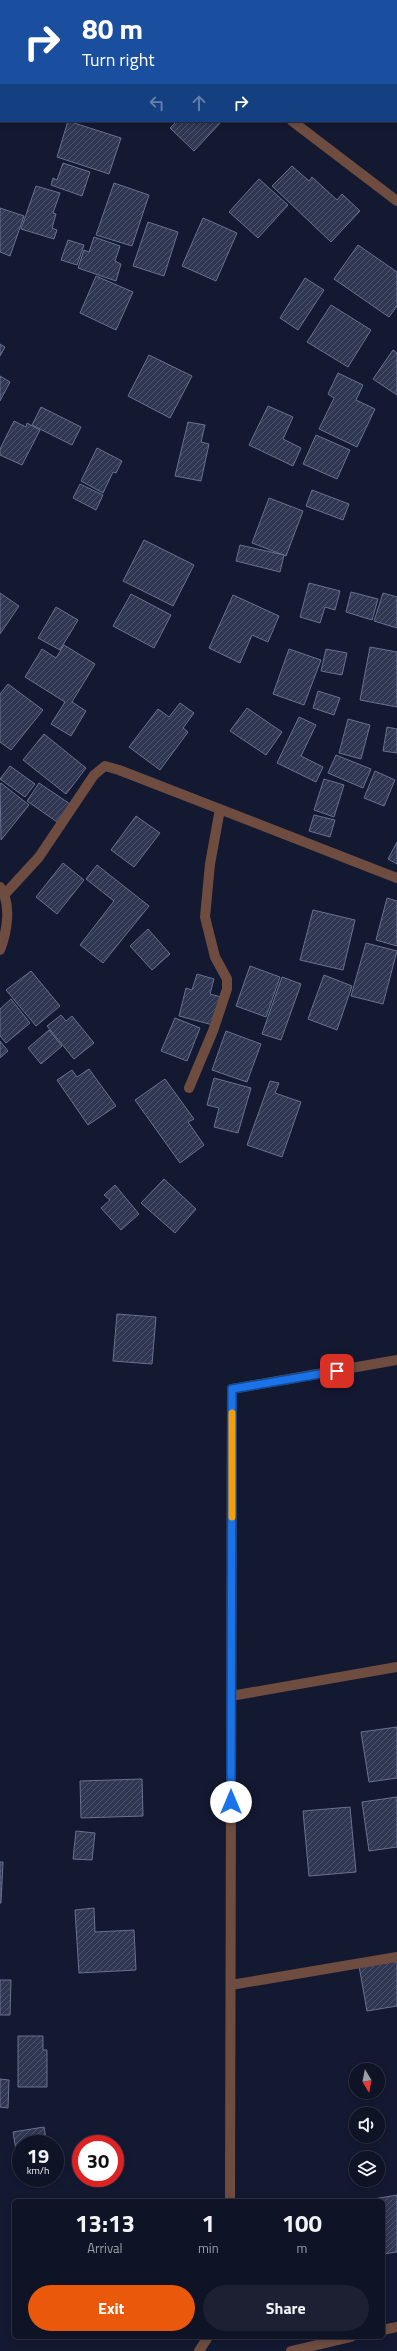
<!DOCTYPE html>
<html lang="en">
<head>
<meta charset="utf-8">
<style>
	body { margin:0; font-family:"Titillium Web",sans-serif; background:#1d2032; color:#f1f3f6; height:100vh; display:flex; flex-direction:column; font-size:15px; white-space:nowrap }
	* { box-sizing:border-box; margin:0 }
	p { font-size:13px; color:#9b9ea7 }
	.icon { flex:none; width:22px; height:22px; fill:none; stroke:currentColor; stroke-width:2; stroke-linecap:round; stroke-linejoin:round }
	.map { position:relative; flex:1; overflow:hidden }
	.drawer { position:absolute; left:12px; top:2199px; width:373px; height:140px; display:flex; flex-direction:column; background:#0f1326; border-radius:6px; box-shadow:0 2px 6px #0003,0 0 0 1px #2f3243 }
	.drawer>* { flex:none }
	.hud { position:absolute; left:0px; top:0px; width:397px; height:122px; box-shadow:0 2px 6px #0003,0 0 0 1px #2f3243; background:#1a4fa0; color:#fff; overflow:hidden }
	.needle { width:26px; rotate:170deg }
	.controls { position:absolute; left:349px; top:2063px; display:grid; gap:8px }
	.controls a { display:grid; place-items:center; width:36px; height:36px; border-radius:50%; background:#0f1326; box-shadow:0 2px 6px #0003,0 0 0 1px #2f3243; font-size:20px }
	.speed { position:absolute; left:12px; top:2135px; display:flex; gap:8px; font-size:20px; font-weight:700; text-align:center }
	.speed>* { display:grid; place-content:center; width:52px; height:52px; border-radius:50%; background:#0f1326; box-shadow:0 2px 6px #0003,0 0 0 1px #2f3243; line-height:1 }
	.speed small { font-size:10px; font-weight:400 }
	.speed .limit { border:6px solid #d22; background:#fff; color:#111 }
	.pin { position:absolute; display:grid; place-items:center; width:34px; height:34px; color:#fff; margin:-17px; border-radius:8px; box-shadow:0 2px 6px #0006 }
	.me { position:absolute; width:44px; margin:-22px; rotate:0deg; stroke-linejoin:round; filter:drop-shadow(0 0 3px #0008) }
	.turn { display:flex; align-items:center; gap:14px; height:84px; padding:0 16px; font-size:18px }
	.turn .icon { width:52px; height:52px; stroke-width:2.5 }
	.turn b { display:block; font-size:28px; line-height:34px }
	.lanes { display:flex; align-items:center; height:38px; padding:0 16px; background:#0003; justify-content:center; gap:20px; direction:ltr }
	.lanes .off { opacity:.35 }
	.eta { display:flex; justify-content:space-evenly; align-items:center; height:68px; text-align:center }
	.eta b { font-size:24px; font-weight:700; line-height:28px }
	.action { display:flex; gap:8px; margin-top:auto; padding:8px 16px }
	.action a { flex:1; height:46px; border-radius:24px; background:#ea580c; color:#fff; font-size:16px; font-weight:700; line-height:46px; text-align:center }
	.action a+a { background:#1d2032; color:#f1f3f6 }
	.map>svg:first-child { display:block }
</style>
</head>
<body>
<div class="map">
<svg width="397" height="2351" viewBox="0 0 397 2351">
	<defs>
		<pattern id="building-hatch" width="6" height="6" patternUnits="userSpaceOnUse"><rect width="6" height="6" fill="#303753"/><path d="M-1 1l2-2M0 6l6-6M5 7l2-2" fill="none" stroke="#4d546c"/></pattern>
	</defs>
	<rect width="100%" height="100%" fill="#141932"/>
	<path fill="url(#building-hatch)" stroke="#687190" d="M0,0H41L42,1H1V23Z
		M387,0H397V9L396,1Z
		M0,46H1V99H0Z
		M68,121L121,138L109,174L57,157Z
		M177,121H222L194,151L170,128Z
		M63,163L90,172L82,196L51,185L53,178L57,180Z
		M292,166L309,181L312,177L337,200L342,194L360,211L331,242L272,186Z
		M259,179L288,205L258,238L229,212Z
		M114,183L149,195L132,246L96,235Z
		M36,186L60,193L53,213L56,214L52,228L57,230L54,239L21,229Z
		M0,208L24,216L10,256L0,252Z
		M203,218L237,233L216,281L182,266Z
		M148,222L178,232L164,276L133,266Z
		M94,237L120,246L115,261L121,264L116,281L78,268L84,250L89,252Z
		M68,240L84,245L77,265L61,260Z
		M358,245L397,272V306L389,317L334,279Z
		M96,276L133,292L116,330L80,313Z
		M305,278L324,290L298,330L280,318Z
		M331,305L371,330L348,367L307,342Z
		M0,344L5,347L0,356Z
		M393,350L397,353V395L373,379Z
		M149,355L192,376L170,418L128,396Z
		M338,373L363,385L356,400L375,409L357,447L319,429L334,398L328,394Z
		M0,376L10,382L0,401Z
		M268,406L293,417L283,439L301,448L293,466L249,445Z
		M41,407L81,427L72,445L32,425Z
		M14,421L26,427L27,423L40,430L22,465L0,455V449Z
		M188,422L205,425L201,442L209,444L201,481L175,476Z
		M316,435L350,450L337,479L303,464Z
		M97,448L122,461L116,473L113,472L103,493L81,481Z
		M80,484L103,495L96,510L73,498Z
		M312,490L349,504L343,520L306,506Z
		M269,498L303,511L286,556L252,543Z
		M144,540L194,565L173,606L123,581Z
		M240,545L284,555L280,572L236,561Z
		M309,583L340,591L335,610L325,607L320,623L300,617Z
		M351,592L378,599L372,620L346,612Z
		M0,593L19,606L0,634Z
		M383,593L397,597V628L374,621Z
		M131,594L171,615L154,648L113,626Z
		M233,595L279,616L268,642L252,635L240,663L209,648Z
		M56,607L78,620L60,650L38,638Z
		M64,645L95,664L72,702L86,711L71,736L51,724L65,702L25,677L42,649L56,658Z
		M370,647L397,652V707L360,700Z
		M289,649L321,660L304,705L273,694Z
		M326,649L347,653L342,675L321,671Z
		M8,684L43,710L11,750L0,742V694Z
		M318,691L340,698L334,715L313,708Z
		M180,703L194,713L183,728L188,732L160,770L129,747L158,709L169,717Z
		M247,708L282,732L266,755L230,731Z
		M299,717L316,725L301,756L323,767L316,782L277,763Z
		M348,719L370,725L361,759L339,753Z
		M387,727L397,729V753L383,751Z
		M44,734L86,768L66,794L23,760Z
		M336,755L371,769L363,788L328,773Z
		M10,766L35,784L25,797L0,779Z
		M375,771L395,780L384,806L364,798Z
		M324,779L344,785L334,817L314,810Z
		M1,783L29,805L1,840L0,784Z
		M39,783L73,806L60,824L27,801Z
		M314,815L335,820L330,837L309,831Z
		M136,816L160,833L134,867L111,850Z
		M397,842V864L388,859Z
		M63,863L84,880L57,914L36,897Z
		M97,865L149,906L103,963L80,945L114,901L86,879Z
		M387,898L397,901V946L376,940Z
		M313,910L355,920L343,970L300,960Z
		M148,929L170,954L152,970L130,946Z
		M366,943L397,951L383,1004L351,996Z
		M250,966L280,977L266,1017L236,1006Z
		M31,971L60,1006L36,1026L6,990Z
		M197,974L214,979L210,994L221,997L213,1025L179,1016L186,988L192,990Z
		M324,975L352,986L337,1030L308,1019Z
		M282,977L301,984L281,1040L262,1034Z
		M11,999L30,1023L6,1043L0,1036V1009Z
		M61,1015L66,1021L72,1016L94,1043L74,1059L47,1026Z
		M175,1018L200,1028L187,1061L161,1051Z
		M49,1030L62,1046L41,1064L28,1048Z
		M226,1031L261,1044L247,1082L212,1070Z
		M0,1041L8,1051L0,1058Z
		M89,1069L116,1106L88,1125L57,1080L72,1070L77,1077Z
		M214,1078L251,1088L238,1133L214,1127L219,1108L207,1105Z
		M165,1079L194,1119L188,1122L204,1145L180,1163L135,1100Z
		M270,1081L279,1083L275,1093L301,1102L282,1157L247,1145Z
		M164,1179L196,1209L175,1233L141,1203Z
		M115,1185L139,1214L121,1230L101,1208L110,1200L104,1195Z
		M117,1314L156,1317L152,1364L113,1361Z
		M397,1727V1778L369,1782L361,1732Z
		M142,1779L143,1816L81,1818L80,1781Z
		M397,1797V1847L369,1851L362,1802Z
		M350,1807L356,1872L309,1876L303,1811Z
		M76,1831L95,1833L92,1860L73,1859Z
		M0,1862H3L1,1903H0Z
		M94,1908L95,1932L134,1930L136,1970L79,1973L75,1910Z
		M397,1959V2006L367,2011L359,1966Z
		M0,1980H11L10,2015H0Z
		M18,2036H43V2050H47V2087H18Z
		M0,2079L9,2080L8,2108L0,2107Z
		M44,2127L47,2144H21L20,2174L13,2132Z
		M397,2195V2252L383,2254V2201H362Z"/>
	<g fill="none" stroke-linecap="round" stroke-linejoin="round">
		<path stroke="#6e4d40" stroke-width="10" d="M134,0L135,1
			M375,0V1
			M396,105L397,109
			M292,121L397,201
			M0,887C12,904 7,932 0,950
			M5,894L39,857L94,775L105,766L119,770L397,878
			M189,1088L213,1031L227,989V979L215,957L205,917L210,864L220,809
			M231,1696L397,1667
			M231,1985L397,1957
			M230,2201L232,1389L397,1360
			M383,2330L397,2327
			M199,2351L208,2337
			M291,2351L351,2337"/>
	</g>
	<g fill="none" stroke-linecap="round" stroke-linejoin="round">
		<g stroke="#114b97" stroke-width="10">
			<path id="route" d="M231,1802L232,1389L337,1371"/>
		</g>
		<use href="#route" stroke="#1a73e8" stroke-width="7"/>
		<path stroke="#f59e0b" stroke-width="7" d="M232,1517V1413"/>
	</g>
</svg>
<div class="controls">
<a><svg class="needle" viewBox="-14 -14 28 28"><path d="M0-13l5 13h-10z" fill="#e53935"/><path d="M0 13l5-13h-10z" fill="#9b9ea7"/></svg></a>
<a><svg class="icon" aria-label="sound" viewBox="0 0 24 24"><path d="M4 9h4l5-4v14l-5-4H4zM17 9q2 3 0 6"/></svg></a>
<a><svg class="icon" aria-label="layers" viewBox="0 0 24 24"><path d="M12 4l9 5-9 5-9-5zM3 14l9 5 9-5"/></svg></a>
</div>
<div class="speed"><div>19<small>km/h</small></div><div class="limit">30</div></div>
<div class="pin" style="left:337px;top:1371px;background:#d93025"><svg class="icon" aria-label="arrive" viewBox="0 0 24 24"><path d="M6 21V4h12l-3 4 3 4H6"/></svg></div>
<svg class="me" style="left:231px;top:1802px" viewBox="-20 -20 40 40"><circle r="19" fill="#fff"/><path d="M0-13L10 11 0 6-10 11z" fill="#1a73e8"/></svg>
<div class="hud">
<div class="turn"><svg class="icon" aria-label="right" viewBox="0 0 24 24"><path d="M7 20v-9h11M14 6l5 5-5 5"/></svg><div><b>80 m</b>Turn right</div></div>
<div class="lanes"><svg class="icon off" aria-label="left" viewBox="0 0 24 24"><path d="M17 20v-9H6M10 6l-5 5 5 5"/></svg><svg class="icon off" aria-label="ahead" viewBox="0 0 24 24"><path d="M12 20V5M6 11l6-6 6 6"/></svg><svg class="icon" aria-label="right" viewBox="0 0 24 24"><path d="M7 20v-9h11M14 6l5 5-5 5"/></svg></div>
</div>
<section class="drawer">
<div class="eta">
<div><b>13:13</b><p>Arrival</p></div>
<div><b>1</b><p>min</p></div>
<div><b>100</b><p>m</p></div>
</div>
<div class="action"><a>Exit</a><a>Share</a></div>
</section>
</div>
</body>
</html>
